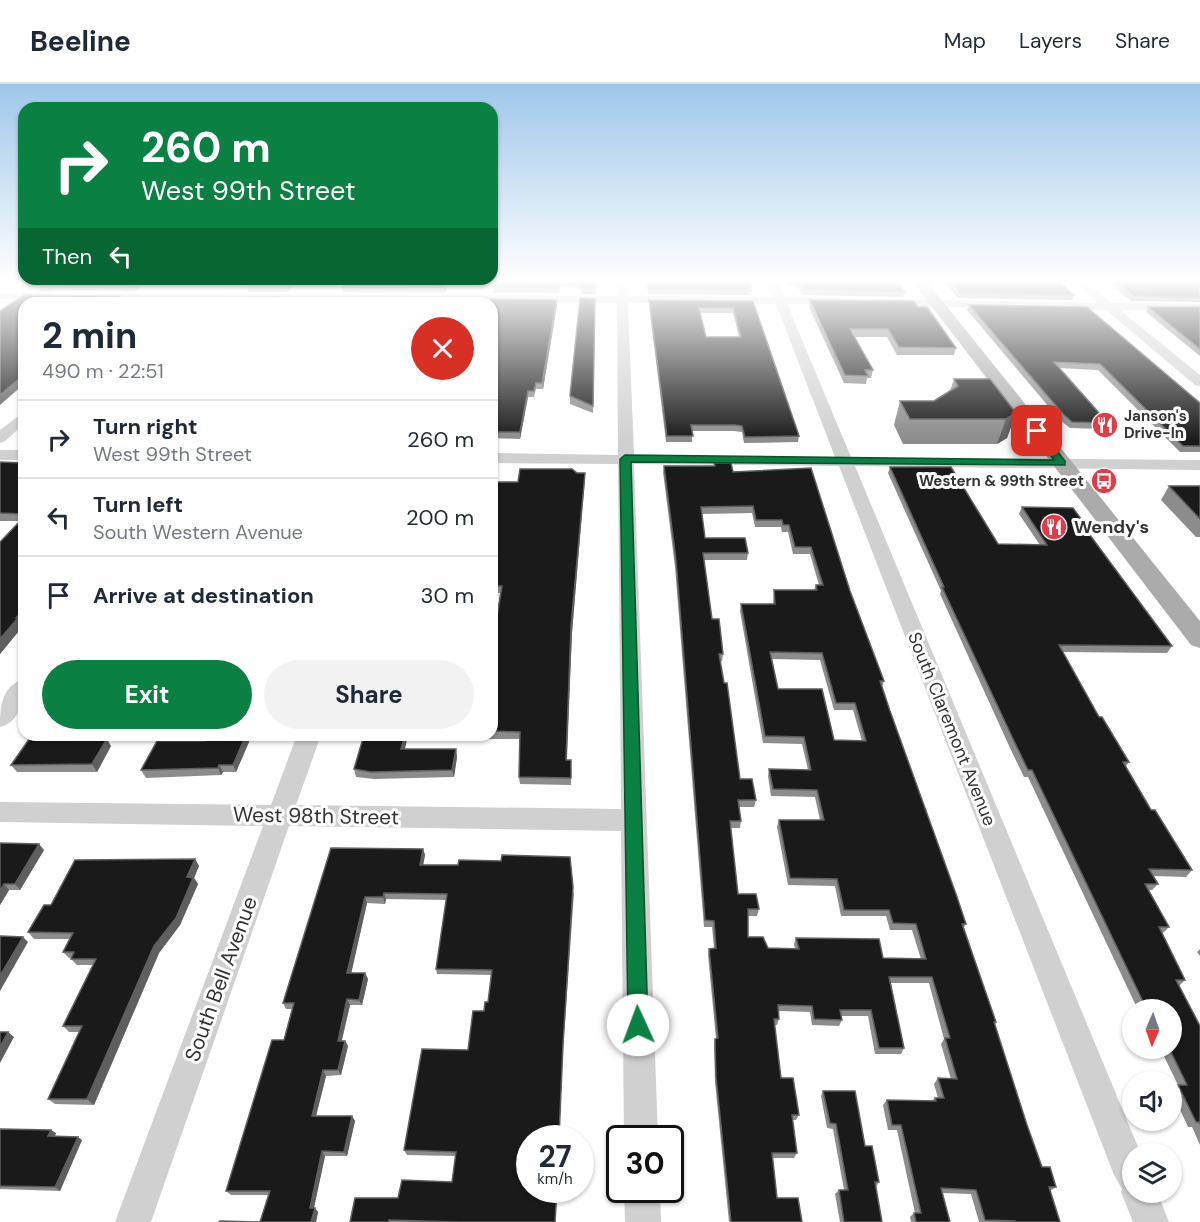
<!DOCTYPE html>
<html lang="en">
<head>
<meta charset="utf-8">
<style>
	body { margin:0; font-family:"DM Sans",sans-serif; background:#f2f2f3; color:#1f2937; height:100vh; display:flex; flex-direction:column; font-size:22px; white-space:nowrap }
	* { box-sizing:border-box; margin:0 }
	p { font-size:20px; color:#747a83 }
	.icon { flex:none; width:33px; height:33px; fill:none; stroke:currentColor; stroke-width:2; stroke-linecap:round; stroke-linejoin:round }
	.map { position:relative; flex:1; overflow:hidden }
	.panel { position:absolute; left:18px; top:213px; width:480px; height:444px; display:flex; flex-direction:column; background:#fff; border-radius:18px; box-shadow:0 2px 4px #0004 }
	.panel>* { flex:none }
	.top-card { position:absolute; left:18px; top:18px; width:480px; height:183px; border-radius:18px; box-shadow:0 2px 4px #0004; background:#0b8043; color:#fff; overflow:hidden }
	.needle { width:39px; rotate:182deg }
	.fabs { position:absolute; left:1122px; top:915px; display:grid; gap:12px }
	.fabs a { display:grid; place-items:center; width:60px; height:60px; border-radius:50%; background:#fff; box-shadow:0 2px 4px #0004; font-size:30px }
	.speed { position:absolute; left:516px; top:1041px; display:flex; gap:12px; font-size:30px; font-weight:700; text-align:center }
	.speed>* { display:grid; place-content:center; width:78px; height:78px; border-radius:50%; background:#fff; box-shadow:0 2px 4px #0004; line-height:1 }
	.speed small { font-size:15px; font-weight:400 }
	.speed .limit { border:3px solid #111; border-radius:9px; background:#fff; color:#111 }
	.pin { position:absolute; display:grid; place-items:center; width:51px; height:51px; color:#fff; margin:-26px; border-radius:12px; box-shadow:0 3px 9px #0006 }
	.me { position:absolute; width:66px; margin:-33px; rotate:358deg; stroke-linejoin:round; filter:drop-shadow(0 0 4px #0008) }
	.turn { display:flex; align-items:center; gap:21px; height:126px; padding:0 24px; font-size:27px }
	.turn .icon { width:78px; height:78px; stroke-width:2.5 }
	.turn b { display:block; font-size:42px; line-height:51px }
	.then { display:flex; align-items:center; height:57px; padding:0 24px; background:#0003; gap:12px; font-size:22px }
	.round { display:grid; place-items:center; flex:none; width:63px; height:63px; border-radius:32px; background:#f2f2f3 }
	.head { display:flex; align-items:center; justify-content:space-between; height:102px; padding:0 24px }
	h1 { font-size:36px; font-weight:700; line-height:45px }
	.button { display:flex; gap:12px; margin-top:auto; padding:12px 24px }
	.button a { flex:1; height:69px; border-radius:36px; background:#0b8043; color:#fff; font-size:24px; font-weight:700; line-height:69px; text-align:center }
	.button a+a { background:#f2f2f3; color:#1f2937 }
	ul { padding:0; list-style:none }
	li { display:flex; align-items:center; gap:18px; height:78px; padding:0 24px; border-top:2px solid #e0e1e3 }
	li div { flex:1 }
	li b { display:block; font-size:22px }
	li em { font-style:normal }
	header { display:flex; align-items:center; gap:36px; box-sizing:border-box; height:84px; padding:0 30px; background:#fff; border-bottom:2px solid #e0e1e3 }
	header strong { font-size:28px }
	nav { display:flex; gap:33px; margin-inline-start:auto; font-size:21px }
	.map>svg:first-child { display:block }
</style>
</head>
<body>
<header>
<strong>Beeline</strong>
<nav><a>Map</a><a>Layers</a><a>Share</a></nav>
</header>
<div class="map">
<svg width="1200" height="1138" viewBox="0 0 1200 1138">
	<rect width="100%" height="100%" fill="#fff"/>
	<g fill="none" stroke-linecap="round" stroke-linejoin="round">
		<path fill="#d0d0d0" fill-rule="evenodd" d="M617,198H627L628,212L773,213L768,198H778L785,213L1098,219L1075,198H1087L1112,219L1200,220V226H1120L1200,291V302L1195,301L1106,226L787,220L851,373L1200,376V386L855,382L1141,1070H1132V1108H1157L1169,1138H1133L1121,1108L1122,1105L1114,1091L839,382L634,380L658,1054H624L621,747L289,742L151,1138H115L263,742L0,738V718L271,721L297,651H321L296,721L621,725L618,380L492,379V369L618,371L617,219L94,216L88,213L94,210L617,212ZM628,219L776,220L835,373L634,371Z
			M0,209H50L56,212L50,215H0Z
			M24,328V340L5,357L0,359V346Z
			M0,366H24V376H0Z
			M24,595C24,614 22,637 0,643C0,624 1,602 24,595Z
			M624,1106H660L661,1138H625Z"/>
		<path fill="#ababab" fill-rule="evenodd" d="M913,198H927L1200,537V564L1191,561Z"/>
	</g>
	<path fill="#8c8c8c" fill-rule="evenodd" d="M43,198H146L135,207H41L39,201Z
		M246,198H296V199L288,208H249Z
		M345,198H449L445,209L343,208L342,203Z
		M496,198H597L596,210H581V205L560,202L559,209H494V204Z
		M647,198H750L752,204V208H749V211L648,210Z
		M786,198H898L905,208L904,213L803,211L798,204L786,201Z
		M944,198H1059L1074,211L1072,216L958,214Z
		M1107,198H1200V218L1131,217Z
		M595,215L593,329L570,320V312Z
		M649,216L753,217L799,352L798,358L744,359L742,348L734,347H692V358H666L649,221ZM700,229H733L739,253H706Z
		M810,216L918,223L956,264L954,271H897L887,253H854L873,286L871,294H867L866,300L844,299L809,223Z
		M492,219L557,221L543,305H536L534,313H528L520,355L492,354Z
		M969,221L1200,319V368H1180L1098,286L1059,284L1108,339L1105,345L1070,344L1060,336L967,226Z
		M1148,223H1200V272L1146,228Z
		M954,295L1016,329L1007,354L997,360H903L894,341L900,317H934L950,307Z
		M0,378L24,379V538L22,541L23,542L0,570L20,437H0Z
		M714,379L733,388L811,384L850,507L884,597L882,603L890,627L966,840L964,843L996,938L995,941L1027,1041L1042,1083L1056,1103L1050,1107L1060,1138H979L971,1110L942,1109L950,1138H911L910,1133L914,1129H915L897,1046H888L883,1021L887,1016L932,1017L935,1014H938L934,1000L938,994L951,995L941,960L944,955L929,899H891L904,964L901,970H875L868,932H841L842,936L839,942L812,941L810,928L778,927L779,935L777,941H774L781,994L799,1031L796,1036H792L797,1069L794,1074H773L777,1114L802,1138H729L715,998L714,960L715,955H716L708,871L709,865L714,864L712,843H704L675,483L663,388L664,382H714ZM752,429L755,443H781L782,448H788L793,470H810L819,501H816L814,506H774L773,520H741L740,527L763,659L802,660L808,686L769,685L768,692L771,712L815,713L820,736H779L777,743L788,801L835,802L841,832H886L890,846H912L921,875L883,874L796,854L794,860L795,865L768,864L748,853V832H757L759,825L738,810L731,744H740L741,737L739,723H754L756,716L740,695L720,577H722L723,570L712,535L704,476H747L748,469L705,454L702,430ZM772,575L820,576L834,626H853L862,657L834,656L778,605Z
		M890,383L998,460L1040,461L1019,430L1022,423L1087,443L1086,446L1172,562L1167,569L1063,568L1099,633L1129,678L1126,682L1151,726L1192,786L1186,793L1153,792L1158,800L1152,806H1149L1169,843L1162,850L1185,896L1179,902L1200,942V1061L1192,1043H1188L1172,1008V1005L1178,1001L1160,964H1172V926H1138L1028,693H1024L1010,664L940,510L941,507L888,389Z
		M577,389H585V395L572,549L567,676H571V701L520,700L519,693L520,655H481L480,651H492V545H495L500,509H492V398H518Z
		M1169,402H1200V453H1196L1161,416Z
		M32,651H99L97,655L111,662L97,688H17L11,681Z
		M208,651H252L236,688H223L221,691L146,694L141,686L205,657Z
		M408,651L405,665H456L457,673L454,693L374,695L356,693L354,685Z
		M0,759L44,766L20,806H9L0,821Z
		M331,764L423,765L425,771L423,781L574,809L563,966L559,1054H530L556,1138H350L398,1114L452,1098L456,1072L407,1071L404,1066L468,966L488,918L491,891L437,890L436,885L447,816L386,815L385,820L367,819L351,889H365L368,895L362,921H350L342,957H345L348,962L341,991L326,992L316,1032H352L355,1037L347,1072H325L314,1124L318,1128L316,1138H219H260L268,1111H231L226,1107L284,956L292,925H286L283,919Z
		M195,775L199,782L194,794L198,800L180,841L159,869L94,1021L55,1020L48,1015L79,948H69L63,942L93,881H77L71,875V874H69L63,868L70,855H34L28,848L51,821Z
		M1200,865V872L1197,868Z
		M823,1007L865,1062L879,1098L876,1103L882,1138H840L835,1110L839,1106H844L833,1045L827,1044L821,1012Z
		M0,1045L56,1049L55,1052L82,1056L60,1107L0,1105Z"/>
	<path fill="#5f5f5f" d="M137,198H146L135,207L133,202Z
		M286,198H296L288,208Z
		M446,198H449L445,209L444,204Z
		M120,212L122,218L121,219H111Z
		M278,213L279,219H273Z
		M557,216V221L543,305L542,299Z
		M24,291V300L0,321V311Z
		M528,307V313L520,355V348Z
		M1016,329L1007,354L997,360L1006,335Z
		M585,389L572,549L566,684L571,542Z
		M24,524V538L22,541L23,542L0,570V555Z
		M89,651H99L92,662L87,654Z
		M246,651H252L236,688L233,681Z
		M405,651H408L403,672L401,665Z
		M107,655L111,662L97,688L92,680Z
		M456,665L457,673L454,693L452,686Z
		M219,681L223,688L221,691L218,684Z
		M39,760L44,766L20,806L15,800Z
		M423,765L425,771L422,787L420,781Z
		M195,775L199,782L194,794L198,800L180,841L159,869L94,1021L87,1015L154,862Z
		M4,800L9,806L0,821V807Z
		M573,803L563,966L559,1054L563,960Z
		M384,809L386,815L385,820L383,813Z
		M365,813L367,819L350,895L347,889Z
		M23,853L28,858L0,907V892Z
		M365,889L368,895L362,921L359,916Z
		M347,915L350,921L340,962L338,957Z
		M8,948L14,953L0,979V963Z
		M345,957L348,962L341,991L338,986Z
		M323,986L326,992L315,1036L312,1032Z
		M352,1032L355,1037L347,1072L344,1068Z
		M51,1046L56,1049L53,1056L48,1052Z
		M78,1053L82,1056L60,1107L55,1103Z
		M322,1067L325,1072L313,1128L310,1124Z
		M315,1124L318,1128L316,1138H311Z"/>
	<path fill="#1a1a1a" stroke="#5f5f5f" stroke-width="1.5" fill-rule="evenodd" d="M43,198H137L133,202L39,201Z
		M345,198H446L444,204L342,203Z
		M496,198H560L559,205L494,204Z
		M565,198H596L595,205H581V200Z
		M647,198H750L752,204H749L750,206L648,205Z
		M792,198H898L905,208L804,206L799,200Z
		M949,198H1059L1074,211L959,209Z
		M1115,198H1200V214L1134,212Z
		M24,211L120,212L111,219H24V291L0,311V227Z
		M278,213L273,219H174L178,215Z
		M334,214H438L437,217L441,218L440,219H330Z
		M580,214L595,215L593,322L570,312Z
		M490,215L557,216L542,299H536L534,307H528L520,348H492V219H489Z
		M649,216L753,217L799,352L745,353L742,342L735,341H691L693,352H667ZM699,224H733L741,253H706Z
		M810,216L914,217L918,223H927L956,264L899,263L888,245H850L873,286H865L868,292L845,291Z
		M969,221L1087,223L1200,319V362H1183L1100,280L1054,278L1108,339L1072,338L1063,330Z
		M1148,223H1200V265Z
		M954,295H990L1016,329L1006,335H910L900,317H934L958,302Z
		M0,378L24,379V430L0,429Z
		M714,379H731L733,388L811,384L850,507L884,597H880L890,627L957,813L966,840H962L996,938H994L1027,1041L1042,1083H1050L1056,1103H1049L1060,1138H1015V1137L985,1136L976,1106L941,1104L950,1138H916L914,1129H921L901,1041H892L887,1016L936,1017L935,1014H944L938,994L957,995L945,954H950L932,893H889L904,964H879L871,926H840L842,936L814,935L812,922L778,921L779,935H774L781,994H793L799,1031H792L797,1069H772L777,1114H798L802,1138H731L716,993L715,955L718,954L709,865L716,864L714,837L705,836L676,476L664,382H715ZM753,422L756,436H782L783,441H789L795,463H811L823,501H816L817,506H774L775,520H741L765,652L804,653L811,686L769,685L773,705L817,706L824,736H779L790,794L837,795L844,826H889L893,839L916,840L926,875L883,874L879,855L796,854L799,865L768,864L763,853H748V825H759L756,810H738L730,737H741L738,716H756L752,695H740L727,599H724L719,570H723L719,535H712L703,469H748L745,454H705L701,423ZM770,568L822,569L836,619H855L866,657L834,656L822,605H778Z
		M890,383H951L998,460L1047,461L1022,423L1073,424L1087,443H1084L1172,562L1059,561L1099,633H1102L1129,678H1123L1151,726H1155L1192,786L1149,785L1158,800H1145L1169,843H1159L1185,896H1176L1200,942V1040L1199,1038H1196L1178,1001H1187L1169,964H1172V926H1147L1032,686H1028L1014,657L942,503H944Z
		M520,385H572L577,389H585L571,542L566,676H571V694L519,693L520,648L492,647V545H495L502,502H492V398H518Z
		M1169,402H1200V435Z
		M24,433V524L16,534H18L0,555V458Z
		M32,651H89L87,654L107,655L92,680L11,681Z
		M208,651H246L233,681H219L218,684L141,686L157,657H205Z
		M364,651H405L401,665H456L452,686L371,688L354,685Z
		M0,759L39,760L15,800H4L0,807Z
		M331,764L423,765L420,781H458L459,776L501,777L502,771L570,773L573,803L563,960L559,1054H530V1106H557L555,1138H458L389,1136V1138H350L355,1114H398L402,1096L452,1098L456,1068L404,1066L422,965L468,966L473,927H484L485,918H488L492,886L436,885L447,810L384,809L383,813H365L347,889H365L359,916L347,915L338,957H345L338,986H323L312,1032H352L344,1068L322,1067L310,1124H315L311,1138H219L220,1137L260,1138L270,1107H226L272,956H284L294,919H283Z
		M195,775L187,793L193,794L176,834L154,862L87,1015H48L82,942H63L96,875H71L74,868H63L73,849L28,848L44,821H51L75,776Z
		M0,852L23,853L0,892Z
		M0,948H8L0,963Z
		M823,1007H855L865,1062H872L879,1098H875L882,1138H844L839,1106H848L836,1040L830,1039Z
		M0,1045L51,1046L48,1052L78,1053L55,1103L0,1102Z"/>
	<linearGradient id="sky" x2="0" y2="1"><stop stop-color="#9ec6ea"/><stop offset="0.55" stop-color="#fff"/><stop offset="1" stop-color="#fff" stop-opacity="0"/></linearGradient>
	<rect width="1200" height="357" fill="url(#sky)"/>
	<path fill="#0b8043" stroke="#07532c" stroke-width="1.5" d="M1033,345H1040L1065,377V381L631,378L648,941L645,948L638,951L631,948L628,941L620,375L625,371L1054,376L1032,347Z"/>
	<defs>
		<g id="restaurant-disc" transform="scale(1.35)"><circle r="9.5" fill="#e63946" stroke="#fff"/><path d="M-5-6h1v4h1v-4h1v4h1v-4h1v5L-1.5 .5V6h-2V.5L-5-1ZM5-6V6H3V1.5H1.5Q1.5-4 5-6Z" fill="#fff"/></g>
		<g id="bus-disc" transform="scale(1.35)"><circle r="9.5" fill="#e63946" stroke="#fff"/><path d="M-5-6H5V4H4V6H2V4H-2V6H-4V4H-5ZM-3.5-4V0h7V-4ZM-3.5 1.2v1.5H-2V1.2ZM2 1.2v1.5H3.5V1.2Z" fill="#fff"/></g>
	</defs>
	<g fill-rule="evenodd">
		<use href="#restaurant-disc" x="1105" y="341"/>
		<use href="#bus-disc" x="1104" y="397"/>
		<use href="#restaurant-disc" x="1054" y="443"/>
	</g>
	<g text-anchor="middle" stroke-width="6" stroke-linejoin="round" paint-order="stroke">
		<g font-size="15" font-weight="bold" fill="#333" stroke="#fff" text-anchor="start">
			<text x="1124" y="337">Janson's<tspan x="1124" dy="17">Drive-In</tspan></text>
			<text x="1084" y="402" text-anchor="end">Western &amp; 99th Street</text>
		</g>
		<g font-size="18" font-weight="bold" fill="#333" stroke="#fff" text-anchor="start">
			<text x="1074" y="449">Wendy's</text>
		</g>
		<g font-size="18" fill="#333" stroke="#fff">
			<text transform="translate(952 645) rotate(68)" y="6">South Claremont Avenue</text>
		</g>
		<g font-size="21" fill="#333" stroke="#fff">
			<text transform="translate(316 732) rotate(1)" y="7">West 98th Street</text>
			<text transform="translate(221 895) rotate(-70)" y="7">South Bell Avenue</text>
		</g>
	</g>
</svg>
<div class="fabs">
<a><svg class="needle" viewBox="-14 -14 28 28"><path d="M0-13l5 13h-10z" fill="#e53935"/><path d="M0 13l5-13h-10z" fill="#747a83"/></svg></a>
<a><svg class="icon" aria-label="sound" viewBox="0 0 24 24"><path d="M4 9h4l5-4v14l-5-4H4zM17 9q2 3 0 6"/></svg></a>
<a><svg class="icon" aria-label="layers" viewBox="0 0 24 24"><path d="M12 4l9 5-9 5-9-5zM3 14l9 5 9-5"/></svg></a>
</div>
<div class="speed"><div>27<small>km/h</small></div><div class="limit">30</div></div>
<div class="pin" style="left:1037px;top:347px;background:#d93025"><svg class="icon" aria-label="arrive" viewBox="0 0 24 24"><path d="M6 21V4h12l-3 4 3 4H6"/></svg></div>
<svg class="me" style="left:638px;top:941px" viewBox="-20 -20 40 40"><circle r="19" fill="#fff"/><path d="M0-13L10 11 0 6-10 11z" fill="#0b8043"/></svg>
<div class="top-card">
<div class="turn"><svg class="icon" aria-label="right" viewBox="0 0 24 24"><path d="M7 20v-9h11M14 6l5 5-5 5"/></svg><div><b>260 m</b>West 99th Street</div></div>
<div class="then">Then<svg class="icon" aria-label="left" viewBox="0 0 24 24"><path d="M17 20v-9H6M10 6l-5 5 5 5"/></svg></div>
</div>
<section class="panel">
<div class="head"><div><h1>2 min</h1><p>490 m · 22:51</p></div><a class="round" style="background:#d93025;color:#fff"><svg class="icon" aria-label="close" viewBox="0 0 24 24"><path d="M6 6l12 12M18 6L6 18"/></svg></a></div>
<ul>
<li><svg class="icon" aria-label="right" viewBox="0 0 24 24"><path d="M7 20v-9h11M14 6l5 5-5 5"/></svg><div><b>Turn right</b><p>West 99th Street</p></div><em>260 m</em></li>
<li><svg class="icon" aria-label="left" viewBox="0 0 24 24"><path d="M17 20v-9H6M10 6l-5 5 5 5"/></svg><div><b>Turn left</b><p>South Western Avenue</p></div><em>200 m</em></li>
<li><svg class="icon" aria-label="arrive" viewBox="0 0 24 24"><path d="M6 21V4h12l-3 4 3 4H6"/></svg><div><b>Arrive at destination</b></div><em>30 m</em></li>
</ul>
<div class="button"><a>Exit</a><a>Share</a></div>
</section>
</div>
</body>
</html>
